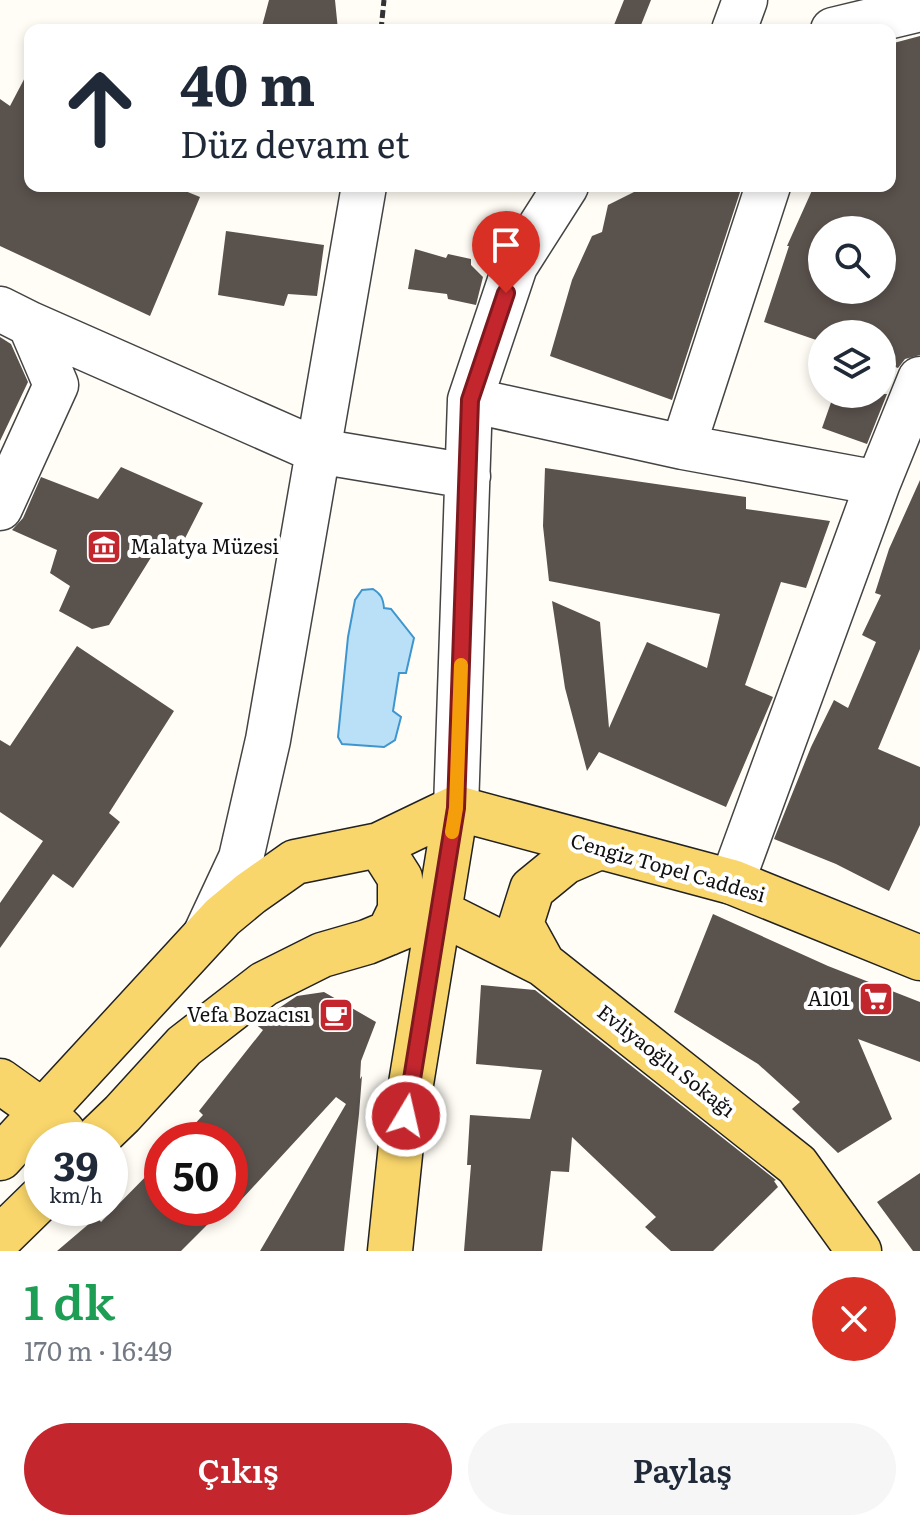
<!DOCTYPE html>
<html lang="tr">
<head>
<meta charset="utf-8">
<style>
	body { margin:0; font-family:Literata,serif; background:#f6f6f7; color:#1f2937; height:100vh; display:flex; flex-direction:column; font-size:30px; white-space:nowrap }
	* { box-sizing:border-box; margin:0 }
	p { font-size:26px; color:#747a83 }
	.icon { flex:none; width:44px; height:44px; fill:none; stroke:currentColor; stroke-width:2; stroke-linecap:round; stroke-linejoin:round }
	.map { position:relative; height:1251px; overflow:hidden }
	.details { display:flex; flex-direction:column; background:#fff; flex:1 }
	.details>* { flex:none }
	.guide { position:absolute; left:24px; top:24px; width:872px; height:168px; border-radius:16px; box-shadow:0 4px 12px #0003; background:#fff; color:#1f2937; overflow:hidden }
	.buttons { position:absolute; left:808px; top:216px; display:grid; gap:16px }
	.buttons a { display:grid; place-items:center; width:88px; height:88px; border-radius:50%; background:#fff; box-shadow:0 4px 12px #0003; font-size:40px }
	.speed { position:absolute; left:24px; top:1122px; display:flex; gap:16px; font-size:40px; font-weight:700; text-align:center }
	.speed>* { display:grid; place-content:center; width:104px; height:104px; border-radius:50%; background:#fff; box-shadow:0 4px 12px #0003; line-height:1 }
	.speed small { font-size:20px; font-weight:400 }
	.speed .limit { border:12px solid #d22; background:#fff; color:#111 }
	.pin { position:absolute; display:grid; place-items:center; width:68px; height:68px; color:#fff; margin:-82px -34px; border-radius:50% 50% 50% 0; rotate:-45deg; box-shadow:0 0 8px #0007 }
	.pin .icon { rotate:45deg }
	.me { position:absolute; width:88px; margin:-44px; rotate:9deg; stroke-linejoin:round; filter:drop-shadow(0 0 6px #0008) }
	.turn { display:flex; align-items:center; gap:28px; height:168px; padding:0 24px; font-size:36px }
	.turn .icon { width:104px; height:104px; stroke-width:2.5 }
	.turn b { display:block; font-size:56px; line-height:68px }
	.round { display:grid; place-items:center; flex:none; width:84px; height:84px; border-radius:42px; background:#f6f6f7 }
	.head { display:flex; align-items:center; justify-content:space-between; height:136px; padding:0 24px }
	h1 { font-size:48px; font-weight:600; line-height:60px; color:#1e9e55 }
	.button { display:flex; gap:16px; margin-top:auto; padding:16px 24px }
	.button a { flex:1; height:92px; border-radius:48px; background:#c4262e; color:#fff; font-size:32px; font-weight:600; line-height:92px; text-align:center }
	.button a+a { background:#f6f6f7; color:#1f2937 }
	.map>svg:first-child { display:block }
</style>
</head>
<body>
<div class="map">
<svg width="920" height="1251" viewBox="0 0 920 1251">
	<rect width="100%" height="100%" fill="#fffdf5"/>
	<path fill="#b9e0f7" stroke="#3f96cf" stroke-width="2" d="M373,589C381,594 383,598 384,608L391,609L414,638L406,673H399L393,711L401,717L395,740L384,747L342,744L338,737L348,637L355,600L362,590Z"/>
	<path fill="#5a524d" fill-rule="evenodd" d="M269,0H335L338,30H261Z
		M624,0H651L639,30H612Z
		M920,36V355L905,359L898,368L882,362V334H822V342L764,322L789,246H787L814,186H890V44ZM822,230H882V290H822Z
		M30,68V186H173L200,197L150,316L0,246V99L10,106Z
		M646,186H742L672,400L550,356L572,280L592,236L602,232L608,205Z
		M226,231L324,245L317,296L288,294L284,306L218,295Z
		M415,249L446,258L448,254L471,259V265L483,277L476,305L448,299L447,294L408,289Z
		M0,337L11,344L28,382L0,441Z
		M834,394H887L867,444L822,428Z
		M121,467L203,503L178,552L160,543L109,625L92,629L59,611L70,586L50,573L57,550L12,530L23,518L41,477L98,499Z
		M545,468L746,497V509L830,521L806,588L781,582L745,685L773,697L726,807L599,752L587,771L565,688L552,601L600,622L609,728L647,642L707,668L720,614L549,581L543,526Z
		M920,480V649L878,749L920,767V825L889,891L836,864L774,839L811,747L834,700L848,708L876,642L862,635L881,595L875,593L889,549Z
		M77,646L174,711L109,813L120,822L73,888L53,874L0,948V903L43,841L0,812V740L10,746Z
		M713,914L828,966L920,1002V1062L858,1039L892,1119L838,1153L792,1109L800,1102L758,1064L674,1012Z
		M481,985L535,990L776,1180L774,1181L778,1187L713,1251H671L645,1227L656,1217L572,1137L569,1172L551,1171L542,1251H464L471,1165H467L470,1115L530,1119L542,1070L476,1064Z
		M324,992L376,1022L361,1061L360,1079L362,1076L359,1114L344,1251H260L346,1104L336,1097L230,1212V1140H180L203,1115L199,1111L263,1030L255,1024L297,996Z
		M162,1160V1208H224L181,1251H57L97,1217L101,1222Z
		M920,1173V1251H913L877,1202Z"/>
	<g fill="none" stroke-linecap="round" stroke-linejoin="round">
		<g stroke="#444" stroke-width="47">
			<path id="minor" d="M734,30L745,0
				M833,30L920,9
				M0,309L30,324L56,385L0,508
				M30,324L318,451L468,476
				M470,400L683,447L878,483
				M683,447L768,186
				M456,808L470,400L515,266L566,186
				M732,882L878,483L920,379
				M205,935L241,858L268,740L364,186"/>
		</g>
		<g stroke="#222" stroke-width="47">
			<path id="major" d="M456,808L732,882L920,958
				M379,845L400,878V910L389,933
				M439,912L543,964L797,1165L859,1251
				M543,964L521,924L532,889L565,862L600,847
				M0,1081L42,1111L63,1132
				M95,1140L122,1114L184,1046L264,984L322,955L367,942L439,912
				M0,1158L222,917L251,893L295,862L379,845L456,808
				M0,1238L42,1197
				M390,1251L401,1145L456,808"/>
		</g>
		<path stroke="#333" stroke-width="5" stroke-dasharray="8 4" stroke-linecap="butt" d="M381,30L384,0"/>
		<use href="#minor" stroke="#fff" stroke-width="44"/>
		<use href="#major" stroke="#f9d66b" stroke-width="44"/>
	</g>
	<g fill="none" stroke-linecap="round" stroke-linejoin="round">
		<g stroke="#7f191e" stroke-width="20">
			<path id="route" d="M406,1116L456,808L470,400L506,293"/>
		</g>
		<use href="#route" stroke="#c4262e" stroke-width="14"/>
		<path stroke="#f59e0b" stroke-width="14" d="M452,832L456,808L461,665"/>
	</g>
	<defs>
		<g id="museum-square" transform="scale(1.8)"><rect x="-9" y="-9" width="18" height="18" rx="4" fill="#c4262e" stroke="#fff"/><path d="M0-6L6-3V-2H-6V-3ZM-5-1h2V3h-2ZM-1-1h2V3h-2ZM3-1h2V3H3ZM-6 4H6V6H-6Z" fill="#fff"/></g>
		<g id="supermarket-square" transform="scale(1.8)"><rect x="-9" y="-9" width="18" height="18" rx="4" fill="#c4262e" stroke="#fff"/><path d="M-6-5.5h2.5l.6 2H6L4.5 2H-2.5L-4.4-4H-6ZM-1.5 3.2a1.3 1.3 0 1 0 .1 0ZM3 3.2a1.3 1.3 0 1 0 .1 0Z" fill="#fff"/></g>
		<g id="cafe-square" transform="scale(1.8)"><rect x="-9" y="-9" width="18" height="18" rx="4" fill="#c4262e" stroke="#fff"/><path d="M-5.5-4.5H6V0H3Q3 3.5 0 3.5H-2.5Q-5.5 3.5-5.5 0ZM3-3.2v2h1.7v-2ZM-6 4.5H4V6H-6Z" fill="#fff"/></g>
	</defs>
	<g fill-rule="evenodd">
		<use href="#museum-square" x="104" y="547"/>
		<use href="#supermarket-square" x="876" y="999"/>
		<use href="#cafe-square" x="336" y="1015"/>
	</g>
	<g text-anchor="middle" stroke-width="8" stroke-linejoin="round" paint-order="stroke">
		<g font-size="20" fill="#111" stroke="#fff" text-anchor="end">
			<text x="130" y="554" text-anchor="start">Malatya Müzesi</text>
			<text x="850" y="1006">A101</text>
			<text x="310" y="1022">Vefa Bozacısı</text>
		</g>
		<g font-size="20" fill="#111" stroke="#fff">
			<text transform="translate(668 868) rotate(16)" y="7">Cengiz Topel Caddesi</text>
			<text transform="translate(666 1061) rotate(38)" y="7">Evliyaoğlu Sokağı</text>
		</g>
	</g>
</svg>
<div class="buttons">
<a><svg class="icon" aria-label="search" viewBox="0 0 24 24"><circle cx="10" cy="10" r="6"/><path d="M15 15l6 6"/></svg></a>
<a><svg class="icon" aria-label="layers" viewBox="0 0 24 24"><path d="M12 4l9 5-9 5-9-5zM3 14l9 5 9-5"/></svg></a>
</div>
<div class="speed"><div>39<small>km/h</small></div><div class="limit">50</div></div>
<div class="pin" style="left:506px;top:293px;background:#d93025"><svg class="icon" aria-label="arrive" viewBox="0 0 24 24"><path d="M6 21V4h12l-3 4 3 4H6"/></svg></div>
<svg class="me" style="left:406px;top:1116px" viewBox="-20 -20 40 40"><circle r="17" fill="#c4262e" stroke="#fff" stroke-width="3"/><path d="M0-11L8 9 0 5-8 9z" fill="#fff"/></svg>
<div class="guide">
<div class="turn"><svg class="icon" aria-label="ahead" viewBox="0 0 24 24"><path d="M12 20V5M6 11l6-6 6 6"/></svg><div><b>40 m</b>Düz devam et</div></div>
</div>
</div>
<section class="details">
<div class="head"><div><h1>1 dk</h1><p>170 m · 16:49</p></div><a class="round" style="background:#d93025;color:#fff"><svg class="icon" aria-label="close" viewBox="0 0 24 24"><path d="M6 6l12 12M18 6L6 18"/></svg></a></div>
<div class="button"><a>Çıkış</a><a>Paylaş</a></div>
</section>
</body>
</html>
